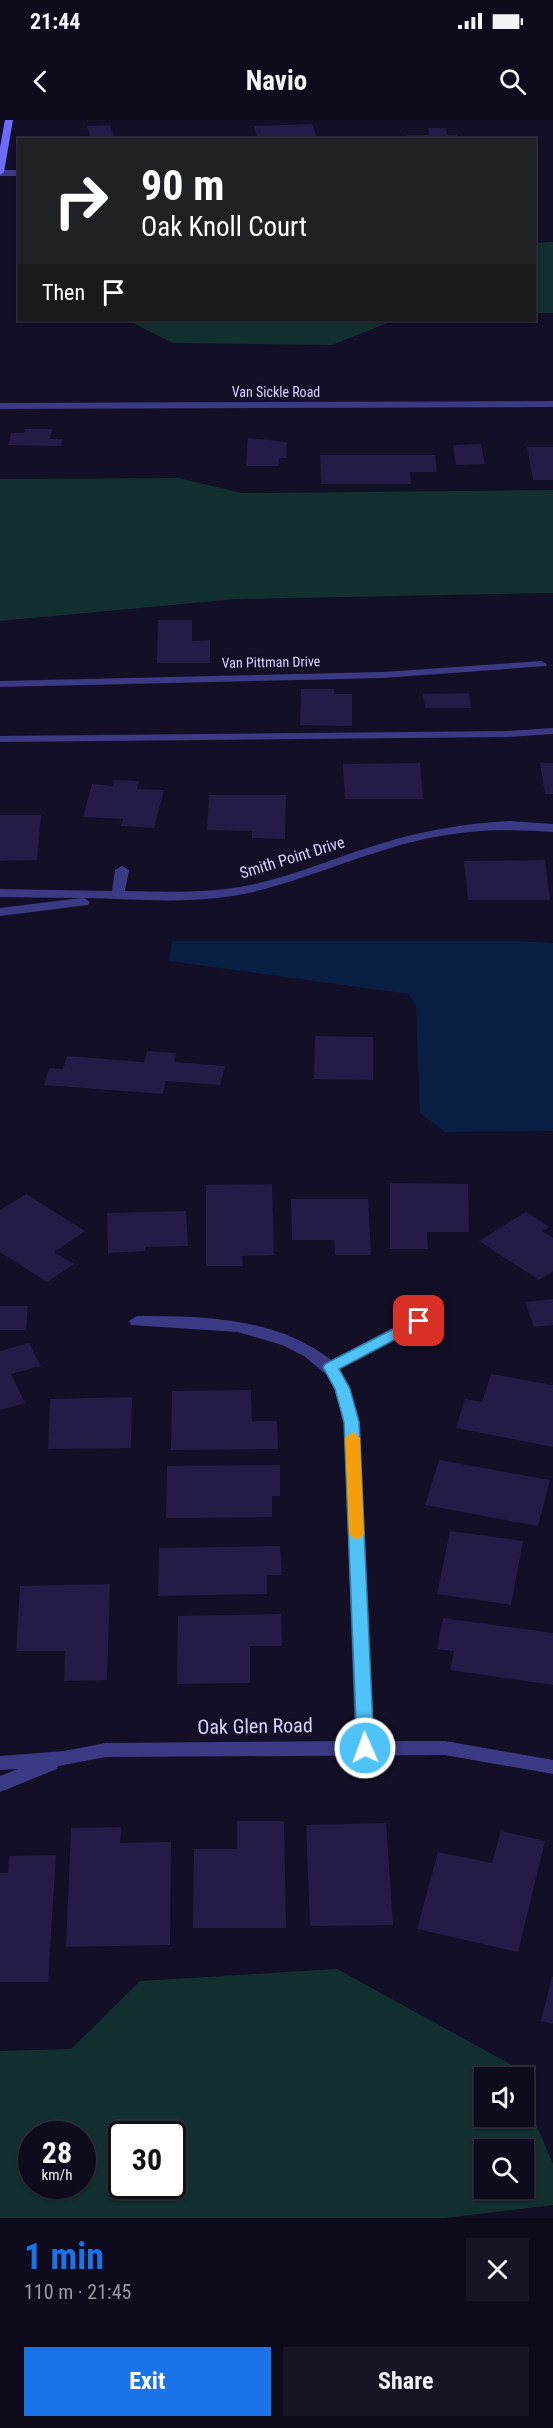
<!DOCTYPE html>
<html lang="en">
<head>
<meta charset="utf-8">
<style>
	body { margin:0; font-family:"Roboto Condensed",sans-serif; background:#171425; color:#f1f3f6; height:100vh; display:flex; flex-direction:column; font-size:22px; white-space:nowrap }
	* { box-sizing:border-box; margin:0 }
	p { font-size:20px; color:#9b9ba3 }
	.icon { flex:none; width:33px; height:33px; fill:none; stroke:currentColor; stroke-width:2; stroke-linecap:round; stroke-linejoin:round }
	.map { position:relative; height:2098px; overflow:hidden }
	.details { display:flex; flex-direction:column; background:#0e0b1c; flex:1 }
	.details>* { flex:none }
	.guide { position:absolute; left:18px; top:18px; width:518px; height:183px; border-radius:0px; box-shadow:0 2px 4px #0004,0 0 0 2px #2e2b3b; background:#202124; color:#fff; overflow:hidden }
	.tools { position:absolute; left:474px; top:1947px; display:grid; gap:12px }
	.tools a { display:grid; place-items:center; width:60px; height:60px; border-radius:0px; background:#0e0b1c; box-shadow:0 2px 4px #0004,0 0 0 2px #2e2b3b; font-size:30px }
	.speed { position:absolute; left:18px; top:2001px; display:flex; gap:12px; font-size:30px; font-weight:700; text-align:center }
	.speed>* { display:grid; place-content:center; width:78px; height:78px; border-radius:50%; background:#0e0b1c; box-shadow:0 2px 4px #0004,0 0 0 2px #2e2b3b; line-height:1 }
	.speed small { font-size:15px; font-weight:400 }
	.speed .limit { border:3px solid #111; border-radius:9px; background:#fff; color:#111 }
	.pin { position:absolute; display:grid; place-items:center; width:51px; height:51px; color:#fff; margin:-26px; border-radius:12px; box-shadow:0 3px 9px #0006 }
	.me { position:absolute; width:66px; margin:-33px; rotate:358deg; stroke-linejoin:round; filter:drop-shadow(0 0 4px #0008) }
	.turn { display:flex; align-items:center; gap:21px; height:126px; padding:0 24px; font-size:27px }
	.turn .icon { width:78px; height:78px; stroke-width:2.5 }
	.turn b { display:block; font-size:42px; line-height:51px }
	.then { display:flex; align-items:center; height:57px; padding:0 24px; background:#0003; gap:12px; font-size:22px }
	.round { display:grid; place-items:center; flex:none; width:63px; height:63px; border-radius:0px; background:#171425 }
	.summary { display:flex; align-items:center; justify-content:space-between; height:102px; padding:0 24px }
	h1 { font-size:36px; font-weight:700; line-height:45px; color:#1a73e8 }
	.primary-button { display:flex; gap:12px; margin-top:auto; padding:12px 24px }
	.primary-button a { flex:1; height:69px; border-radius:0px; background:#1a73e8; color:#fff; font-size:24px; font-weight:700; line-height:69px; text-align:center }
	.primary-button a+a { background:#171425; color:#f1f3f6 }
	.status { display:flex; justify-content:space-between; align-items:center; height:42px; padding:0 30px; background:#0e0b1c; direction:ltr }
	.status svg { height:16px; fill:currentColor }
	header { display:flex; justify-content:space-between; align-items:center; height:78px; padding:0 24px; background:#0e0b1c; font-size:27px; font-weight:700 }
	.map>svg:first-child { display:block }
</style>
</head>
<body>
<div class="status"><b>21:44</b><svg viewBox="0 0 49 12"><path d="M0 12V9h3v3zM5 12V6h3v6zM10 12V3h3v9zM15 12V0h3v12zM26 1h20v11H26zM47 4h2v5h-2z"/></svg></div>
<header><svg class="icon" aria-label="back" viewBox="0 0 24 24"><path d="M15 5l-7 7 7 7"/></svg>Navio<svg class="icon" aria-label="search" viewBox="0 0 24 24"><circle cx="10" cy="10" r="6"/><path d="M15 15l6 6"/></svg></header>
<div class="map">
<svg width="553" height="2098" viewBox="0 0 553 2098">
	<rect width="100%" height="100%" fill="#130f26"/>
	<path fill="#12302f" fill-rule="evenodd" d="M553,122V193H534V123Z
		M127,200H395L332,225L173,223Z
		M178,358L242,373L553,370V473L236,479L0,501V359Z
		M337,1849L510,1944L516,1957L484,1958V1996H524V1976L553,2044V2085L445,2098H0V1931L71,1929L140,1861ZM32,2014H82V2066H32ZM172,2014V2066H122V2014ZM484,2030H524V2068H484Z"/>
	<path fill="#0a1f44" d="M172,821H520L553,823V1011L445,1012L420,993L416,885L409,874L169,841Z"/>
	<path fill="#241b47" d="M312,4L317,18L258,20L254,6Z
		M110,5L115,20H91L87,6Z
		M428,8H446L447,15H457L458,20H408L407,15H429Z
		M25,309H52L50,319H63L61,326L8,325L11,313H24Z
		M248,318L287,322L286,338H279V346H246Z
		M481,324L485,344L456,345L453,325Z
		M527,327H553V360H533Z
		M320,335H435L437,352H410L411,364H321Z
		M158,500H192V521L210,520V543H157Z
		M301,569H334V574H352V606L300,605Z
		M469,573L471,588H425L423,574Z
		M420,643L423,679H345L343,644Z
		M540,643H553V674H545Z
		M114,660L139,661L137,669L164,670L154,708L121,706L123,699L83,697L92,664L113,666Z
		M209,675H286L285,719L252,718V711L207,710Z
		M0,695H41L37,740L0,741Z
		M545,740L550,780H468L464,741Z
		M315,916L373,917V960L314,959Z
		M147,931L176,933L174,942L225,946L220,965L166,961L163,974L44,965L49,948L63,949L67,936L144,942Z
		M390,1063L468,1064L469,1112H427L428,1129H390Z
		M272,1064L274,1135L242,1136L243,1146H206V1065Z
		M26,1074L85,1111L54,1132L74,1144L47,1162L0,1132V1090Z
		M291,1079H368L371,1135H335L334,1120H292Z
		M186,1091L188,1126L145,1127L146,1131L108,1133L107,1093Z
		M526,1092L550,1107L542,1111L553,1118V1151L539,1160L479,1121Z
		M553,1179V1205L534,1207L525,1182Z
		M0,1186H28L26,1210H0Z
		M29,1223L41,1246L11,1254L25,1283L0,1290V1231Z
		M491,1254L553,1265V1327L456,1308L465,1279L482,1282Z
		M251,1270L252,1301H277L278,1329L171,1330L172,1271Z
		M132,1277L131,1328L48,1329L50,1279Z
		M439,1340L550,1360L538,1406L425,1385Z
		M280,1345V1376H272V1397L166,1398L167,1346Z
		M450,1411L523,1421L511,1485L437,1474Z
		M280,1426L282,1455H267V1474L158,1476L159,1428Z
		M110,1464L107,1560L64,1561L65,1531H16L20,1466Z
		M281,1494L282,1526H250V1563L177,1564L178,1496Z
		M443,1498L553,1513V1565L450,1550L454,1531L437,1529Z
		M237,1701H284L286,1808H193L194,1729H237Z
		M386,1703L393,1805L310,1806L306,1705Z
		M121,1707L120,1723L171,1722L170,1825L66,1827L71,1708Z
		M501,1711L545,1721L518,1832L417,1809L438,1732L492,1743Z
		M56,1735L48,1862H0V1753H8L9,1736Z
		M552,1857H553V1904L541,1901Z"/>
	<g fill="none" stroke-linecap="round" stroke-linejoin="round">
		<path fill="#3d3a85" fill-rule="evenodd" d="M542,541L547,544L546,546L383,558L0,567V561L383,552Z
			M553,608V614L507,617L0,622V616L507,611Z"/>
		<path fill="#3d3a85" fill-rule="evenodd" d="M0,50H20V56H0Z
			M553,281V287L0,289V283Z
			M510,701L553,704V712C513,709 475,709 435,717C371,729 311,759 248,773C195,785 137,779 84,778L90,782L88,785L0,796V788L81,778L0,777V769L112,771L115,750L122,746L129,750L125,771C163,772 203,773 240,767C292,758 342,734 393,720C432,709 470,703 510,701Z
			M137,1196C203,1196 276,1197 331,1240L413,1197H425L427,1201L425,1205L340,1249L349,1265L360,1302L374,1621H445L553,1640V1654L445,1635L106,1637L58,1646L57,1649L0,1672V1656L18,1649L0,1650V1636L64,1631L106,1623L355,1621L344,1302L336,1273L328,1256L304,1236L282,1225L238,1212L131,1205L129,1201Z"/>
		<path fill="#6f6bff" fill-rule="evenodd" d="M5,0H13L4,52L0,55V27Z"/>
	</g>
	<path fill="#4fc3f7" stroke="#337fa1" stroke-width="1.5" d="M419,1196L424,1197L426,1201L424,1204L339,1249L350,1269L359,1302L374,1628L371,1633H359L357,1628L344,1302L335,1269L323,1247L325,1244Z"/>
	<path fill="#f59e0b" d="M353,1312L360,1318L364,1415L357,1420L349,1415L345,1318Z"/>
	<g text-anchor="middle" stroke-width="6" stroke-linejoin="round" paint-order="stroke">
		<g font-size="14" fill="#d9d4ff" stroke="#130f26">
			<text x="276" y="277">Van Sickle Road</text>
			<text transform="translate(271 542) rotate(-1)" y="5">Van Pittman Drive</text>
		</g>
		<g font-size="16" fill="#d9d4ff" stroke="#130f26">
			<text transform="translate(292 737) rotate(-17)" y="6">Smith Point Drive</text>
		</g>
		<g font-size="20" fill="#d9d4ff" stroke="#130f26">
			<text transform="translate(255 1606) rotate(-1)" y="7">Oak Glen Road</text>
		</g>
	</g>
</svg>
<div class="tools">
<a><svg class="icon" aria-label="sound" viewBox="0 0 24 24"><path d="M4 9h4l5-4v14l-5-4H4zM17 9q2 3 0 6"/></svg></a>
<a><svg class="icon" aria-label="search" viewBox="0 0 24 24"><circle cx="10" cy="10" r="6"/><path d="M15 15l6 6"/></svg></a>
</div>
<div class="speed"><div>28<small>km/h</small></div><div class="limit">30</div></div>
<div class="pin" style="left:419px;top:1201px;background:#d93025"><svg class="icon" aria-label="arrive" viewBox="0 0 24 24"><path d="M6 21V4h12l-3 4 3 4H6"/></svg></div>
<svg class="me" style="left:365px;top:1628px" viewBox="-20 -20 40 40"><circle r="17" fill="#4fc3f7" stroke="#fff" stroke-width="3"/><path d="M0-11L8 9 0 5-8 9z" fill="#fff"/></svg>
<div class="guide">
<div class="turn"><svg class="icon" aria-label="right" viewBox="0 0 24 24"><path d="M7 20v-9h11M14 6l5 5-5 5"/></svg><div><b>90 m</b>Oak Knoll Court</div></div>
<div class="then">Then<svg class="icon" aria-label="arrive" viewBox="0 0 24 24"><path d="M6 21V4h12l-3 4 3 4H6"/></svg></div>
</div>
</div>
<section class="details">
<div class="summary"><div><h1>1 min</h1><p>110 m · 21:45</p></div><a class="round"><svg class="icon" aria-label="close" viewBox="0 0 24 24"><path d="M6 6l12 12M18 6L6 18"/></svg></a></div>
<div class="primary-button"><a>Exit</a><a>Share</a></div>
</section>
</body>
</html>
